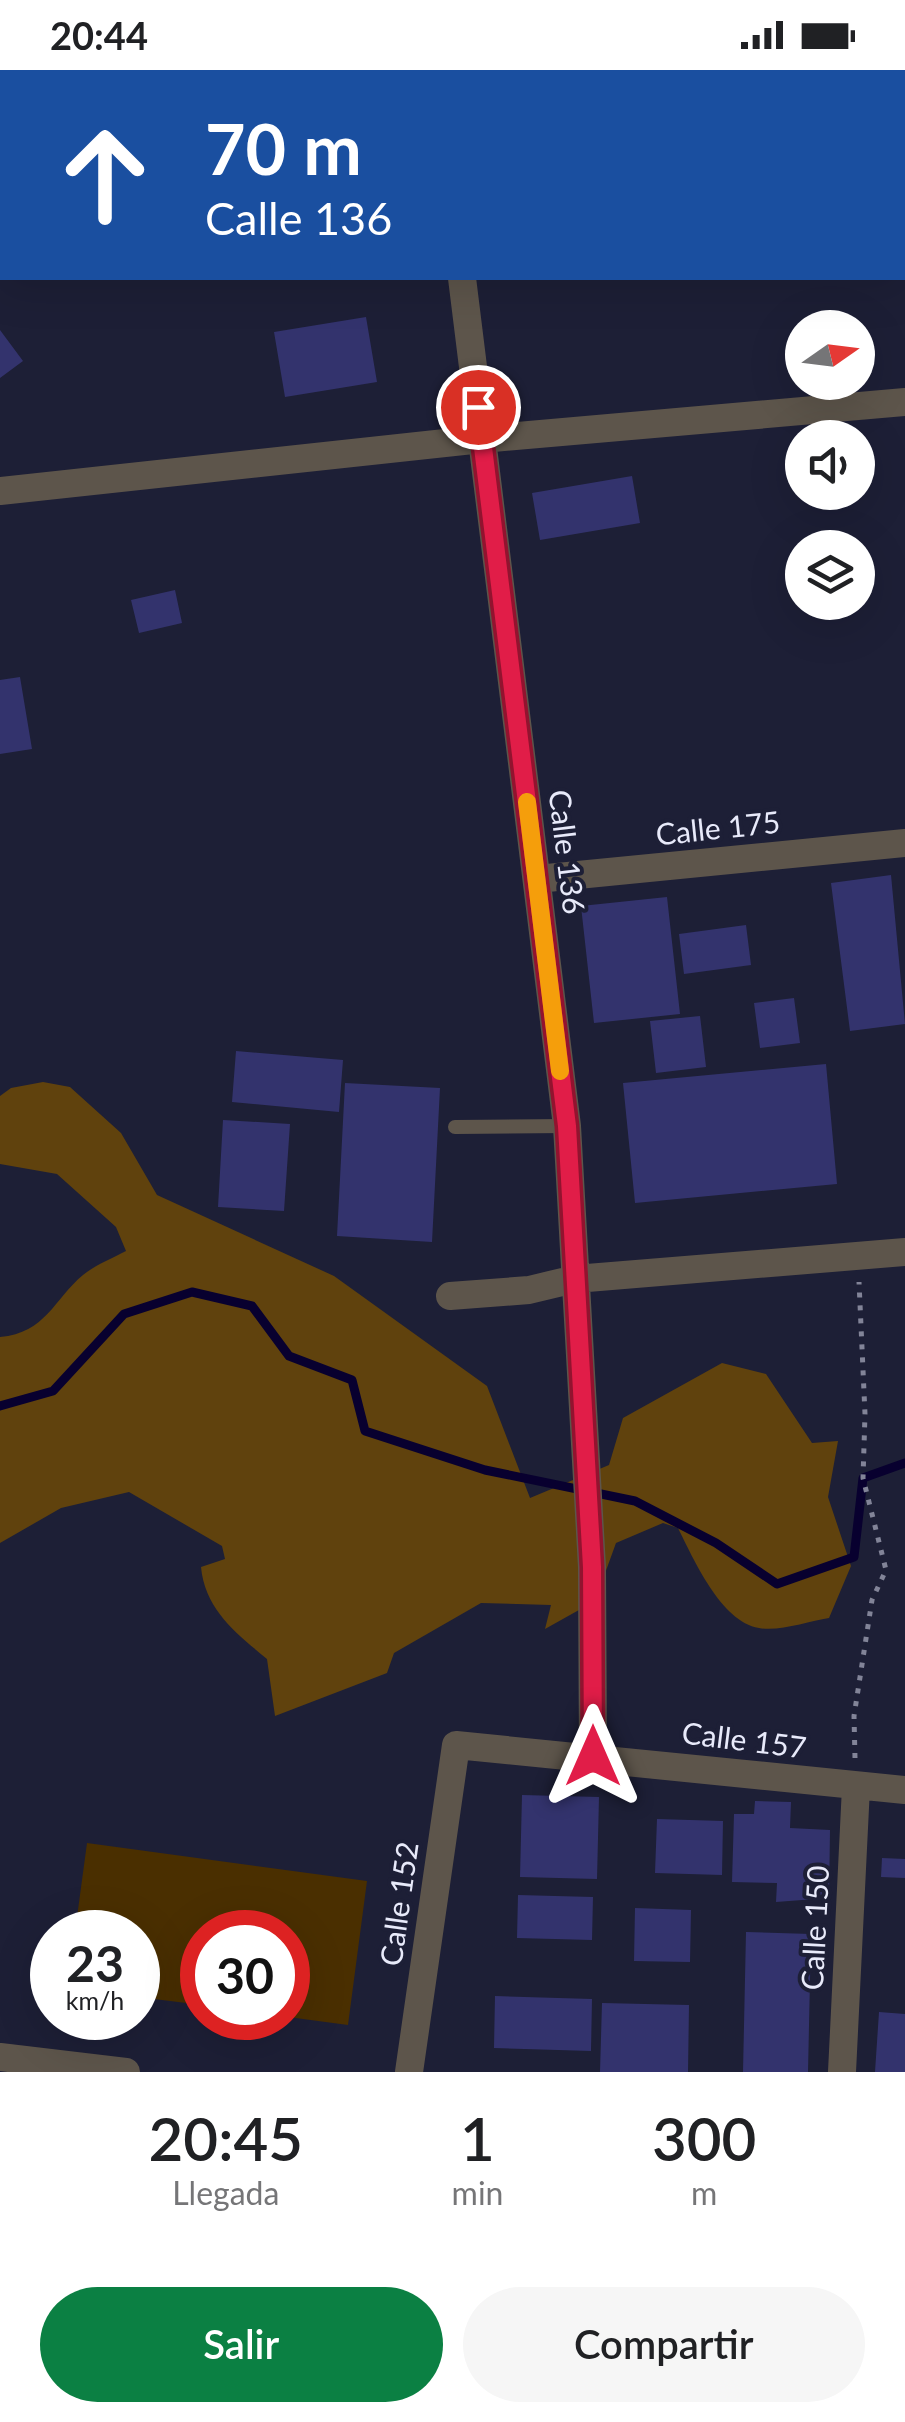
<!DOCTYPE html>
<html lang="es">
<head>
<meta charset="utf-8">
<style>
	body { margin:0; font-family:Lato,sans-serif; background:#f6f6f6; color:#202124; height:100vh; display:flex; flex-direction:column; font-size:38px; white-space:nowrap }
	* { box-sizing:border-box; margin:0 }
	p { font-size:32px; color:#757577 }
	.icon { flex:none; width:55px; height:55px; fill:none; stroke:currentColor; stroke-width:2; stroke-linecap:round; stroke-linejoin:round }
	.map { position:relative; height:2002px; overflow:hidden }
	.drawer { display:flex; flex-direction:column; background:#fff; flex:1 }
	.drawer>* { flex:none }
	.hud { position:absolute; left:0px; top:0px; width:905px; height:210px; box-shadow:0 10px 40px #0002; background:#1a4fa0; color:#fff; overflow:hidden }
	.needle { width:65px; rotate:76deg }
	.tools { position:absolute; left:785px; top:240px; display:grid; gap:20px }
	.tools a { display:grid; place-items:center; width:90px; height:90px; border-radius:50%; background:#fff; box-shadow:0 10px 40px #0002; font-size:50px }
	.speed { position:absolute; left:30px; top:1840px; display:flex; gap:20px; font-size:50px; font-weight:700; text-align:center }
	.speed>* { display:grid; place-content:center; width:130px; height:130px; border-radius:50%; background:#fff; box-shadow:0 10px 40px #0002; line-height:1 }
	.speed small { font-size:25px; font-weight:400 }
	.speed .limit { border:15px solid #d22; background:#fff; color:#111 }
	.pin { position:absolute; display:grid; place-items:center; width:85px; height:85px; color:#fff; margin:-42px; border:5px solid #fff; border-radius:50%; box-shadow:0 2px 10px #0007 }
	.me { position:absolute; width:110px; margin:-55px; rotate:0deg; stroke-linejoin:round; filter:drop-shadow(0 0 8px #0008) }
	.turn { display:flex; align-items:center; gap:35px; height:210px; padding:0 40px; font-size:45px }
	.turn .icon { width:130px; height:130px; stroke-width:2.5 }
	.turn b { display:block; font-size:70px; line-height:85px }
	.eta { display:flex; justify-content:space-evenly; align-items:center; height:170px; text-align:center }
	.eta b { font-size:60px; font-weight:600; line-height:70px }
	.button { display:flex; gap:20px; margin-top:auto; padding:20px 40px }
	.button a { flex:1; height:115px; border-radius:60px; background:#0b8043; color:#fff; font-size:40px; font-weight:600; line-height:115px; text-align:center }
	.button a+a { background:#f6f6f6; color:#202124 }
	.status { display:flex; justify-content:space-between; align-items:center; height:70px; padding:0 50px; background:#fff; direction:ltr }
	.status svg { height:28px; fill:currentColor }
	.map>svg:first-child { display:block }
</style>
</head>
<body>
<div class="status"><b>20:44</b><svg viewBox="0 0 49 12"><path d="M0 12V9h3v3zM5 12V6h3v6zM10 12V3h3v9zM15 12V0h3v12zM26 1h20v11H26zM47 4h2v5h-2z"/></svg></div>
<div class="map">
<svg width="905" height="2002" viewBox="0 0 905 2002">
	<rect width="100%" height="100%" fill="#1d1f36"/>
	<path fill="#4a2f00" d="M87,1773L367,1811L348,1955L288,1947V1862H202V1935L138,1927V1862H75Z"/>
	<path fill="#60420d" d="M43,1012L70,1017L121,1063L157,1125L334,1206L487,1316L530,1428L609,1395L623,1348L722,1293L766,1304L812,1373L838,1371L828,1427L851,1496L829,1548C809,1551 779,1562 759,1558C721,1552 693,1488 678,1458L663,1453L616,1473L595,1531L545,1559L551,1535L481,1533L394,1583L387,1603L275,1646L267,1589C237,1564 205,1540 201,1497L225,1489L222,1476L129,1422L61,1438L0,1473V1267C46,1263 54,1229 83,1205C95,1195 113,1188 126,1181L116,1157L57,1104L0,1094V1026L11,1018Z"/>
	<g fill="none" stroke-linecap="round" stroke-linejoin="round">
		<path stroke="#08002f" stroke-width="9" d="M0,1336L53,1321L124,1244L192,1222L252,1236L289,1286L352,1310L365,1361L485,1400L635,1431L716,1473L777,1514L854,1487L863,1408L905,1393"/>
	</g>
	<path fill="#33336d" d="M366,247L377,312L285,327L274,262Z
		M0,260L23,291L0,308Z
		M632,406L640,453L540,470L532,423Z
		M175,520L182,553L139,563L131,530Z
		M20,607L32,679L0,684V610Z
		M891,805L905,954L850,961L831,813Z
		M667,827L680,944L594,953L581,836Z
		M746,855L751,895L684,904L679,864Z
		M794,928L800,973L760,978L754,933Z
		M700,946L706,997L656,1003L650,951Z
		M236,981L343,990L339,1042L232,1032Z
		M826,994L837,1114L635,1133L623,1013Z
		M345,1013L440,1018L432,1172L337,1166Z
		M223,1050L290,1054L284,1141L218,1137Z
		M522,1725L599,1727L597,1809L520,1807Z
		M755,1731L791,1732L790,1758L830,1760L829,1828L776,1832L777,1813L732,1812L734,1744H754Z
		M657,1749L723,1751L722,1805L655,1803Z
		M882,1788L905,1789V1808L881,1807Z
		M518,1825L593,1827L592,1870L517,1868Z
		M635,1838L691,1840L690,1892L634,1891Z
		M746,1862L811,1864L808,2002H743Z
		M495,1926L592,1929L591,1981L494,1978Z
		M602,1933L689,1935L688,2002H600Z
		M879,1942L905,1944V2002H875Z"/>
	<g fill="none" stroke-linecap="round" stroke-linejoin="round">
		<path stroke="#828498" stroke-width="5" stroke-dasharray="5 8" stroke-linecap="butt" d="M855,1688L854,1646L872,1530L886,1500L863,1408L865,1344L859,1212"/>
		<path stroke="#5d554b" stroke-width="14" d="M455,1057L567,1056"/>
		<path stroke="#5d554b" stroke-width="28" d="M157,0L161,2
			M437,0V2
			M285,2L289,0
			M462,208L567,1056L592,1497L593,1686
			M0,421L482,369L905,332
			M537,809L905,773
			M450,1226L529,1220L575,1209L905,1182
			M0,1987L126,2002
			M409,2002L456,1675L905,1720
			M842,2002L856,1717"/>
	</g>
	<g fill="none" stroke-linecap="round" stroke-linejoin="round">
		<g stroke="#92132f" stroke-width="25">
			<path id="route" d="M478,337L567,1056L592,1497L593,1686"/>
		</g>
		<use href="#route" stroke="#e11d48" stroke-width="18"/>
		<path stroke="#f59e0b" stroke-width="18" d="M527,732L560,1001"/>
	</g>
	<g text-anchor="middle" stroke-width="8" stroke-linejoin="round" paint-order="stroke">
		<g font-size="30" fill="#e8eafa" stroke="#1d1f36">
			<text transform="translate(718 759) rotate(-6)" y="10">Calle 175</text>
			<text transform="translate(566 782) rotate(83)" y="10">Calle 136</text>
			<text transform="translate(744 1671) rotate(7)" y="10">Calle 157</text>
			<text transform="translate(400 1834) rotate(-82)" y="10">Calle 152</text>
			<text transform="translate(816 1858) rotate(-87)" y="10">Calle 150</text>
		</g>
	</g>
</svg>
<div class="tools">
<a><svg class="needle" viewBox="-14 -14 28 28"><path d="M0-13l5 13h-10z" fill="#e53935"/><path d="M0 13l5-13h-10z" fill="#757577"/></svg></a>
<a><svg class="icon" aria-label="sound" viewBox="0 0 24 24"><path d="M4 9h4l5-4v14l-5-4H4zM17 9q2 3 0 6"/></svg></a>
<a><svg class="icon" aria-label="layers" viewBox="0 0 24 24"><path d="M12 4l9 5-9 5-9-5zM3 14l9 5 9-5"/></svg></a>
</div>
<div class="speed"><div>23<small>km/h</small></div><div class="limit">30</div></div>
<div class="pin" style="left:478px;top:337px;background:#d93025"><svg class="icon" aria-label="arrive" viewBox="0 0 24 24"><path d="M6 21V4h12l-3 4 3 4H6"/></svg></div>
<svg class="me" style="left:593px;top:1686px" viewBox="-20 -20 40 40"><path d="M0-17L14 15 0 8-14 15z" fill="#e11d48" stroke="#fff" stroke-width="4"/></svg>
<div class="hud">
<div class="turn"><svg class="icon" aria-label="ahead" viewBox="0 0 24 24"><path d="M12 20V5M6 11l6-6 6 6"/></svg><div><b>70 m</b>Calle 136</div></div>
</div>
</div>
<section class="drawer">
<div class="eta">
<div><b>20:45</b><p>Llegada</p></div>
<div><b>1</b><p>min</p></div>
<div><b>300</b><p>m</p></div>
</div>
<div class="button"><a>Salir</a><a>Compartir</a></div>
</section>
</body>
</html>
